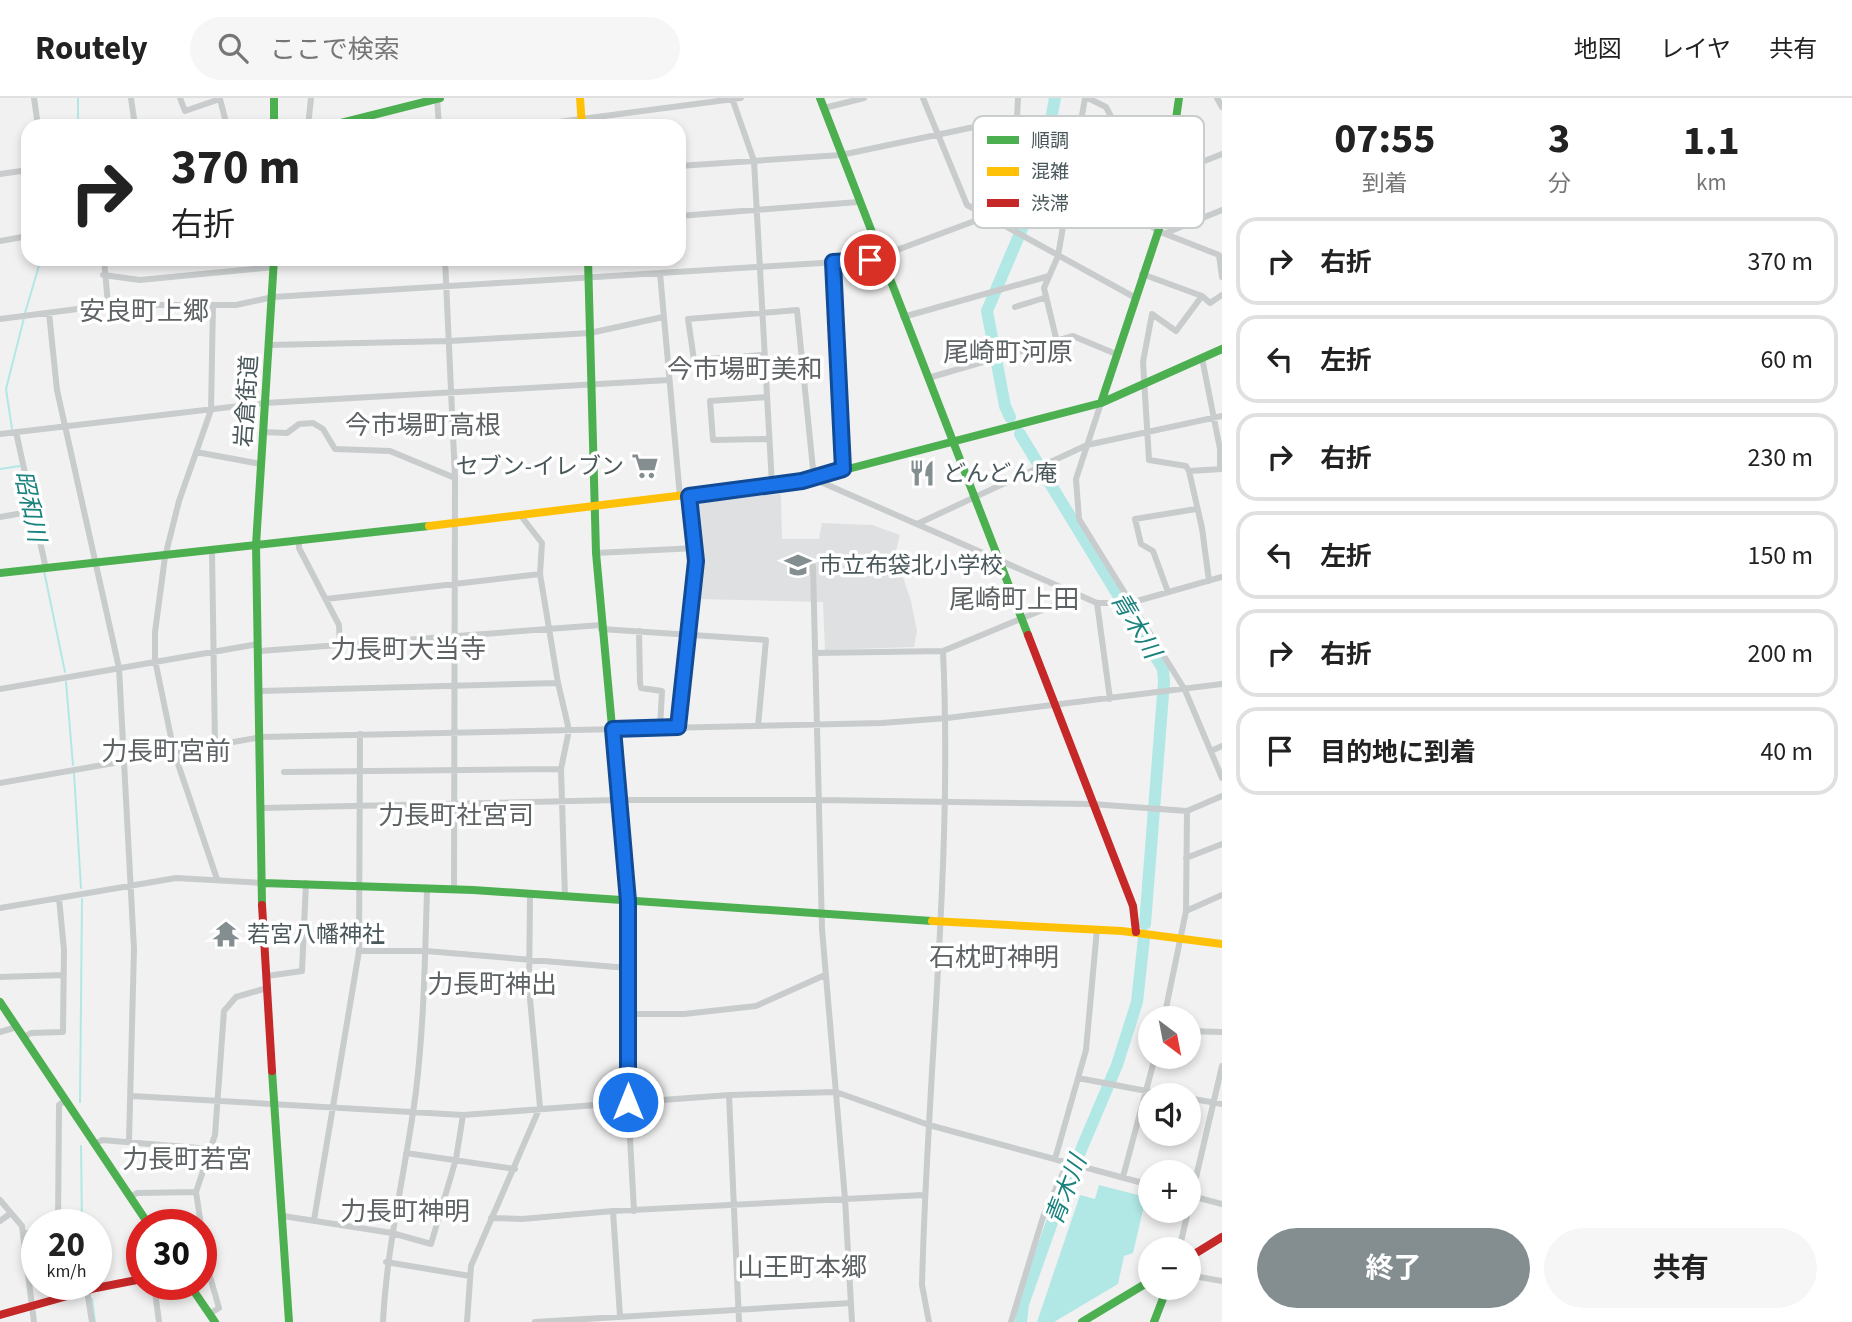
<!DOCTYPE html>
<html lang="ja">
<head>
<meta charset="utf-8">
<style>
	body { margin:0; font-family:"Source Sans 3","Noto Sans JP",sans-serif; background:#f6f6f6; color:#222; height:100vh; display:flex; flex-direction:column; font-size:26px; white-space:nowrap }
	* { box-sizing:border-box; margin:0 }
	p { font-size:23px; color:#767676 }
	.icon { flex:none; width:38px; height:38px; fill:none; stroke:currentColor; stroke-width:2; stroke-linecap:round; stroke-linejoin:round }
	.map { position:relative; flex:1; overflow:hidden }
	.sheet { display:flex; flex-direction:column; background:#fff; width:630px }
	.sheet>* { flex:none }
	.banner { position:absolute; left:21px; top:21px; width:665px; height:147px; border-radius:21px; box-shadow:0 4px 10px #0003; background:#fff; color:#222; overflow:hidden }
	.needle { width:46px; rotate:148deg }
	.tools { position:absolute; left:1138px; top:908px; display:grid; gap:14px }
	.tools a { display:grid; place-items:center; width:63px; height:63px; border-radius:50%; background:#fff; box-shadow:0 4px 10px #0003; font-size:35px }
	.speed { position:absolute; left:21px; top:1111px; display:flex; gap:14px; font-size:35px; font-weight:700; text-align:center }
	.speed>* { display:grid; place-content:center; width:91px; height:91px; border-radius:50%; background:#fff; box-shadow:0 4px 10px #0003; line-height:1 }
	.speed small { font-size:18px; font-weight:400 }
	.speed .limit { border:10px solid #d22; background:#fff; color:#111 }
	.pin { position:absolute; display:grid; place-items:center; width:60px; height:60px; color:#fff; margin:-30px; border:4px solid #fff; border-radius:50%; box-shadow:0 2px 7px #0007 }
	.me { position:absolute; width:77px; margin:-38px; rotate:0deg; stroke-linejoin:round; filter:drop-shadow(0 0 5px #0008) }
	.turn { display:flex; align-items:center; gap:24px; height:147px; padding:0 35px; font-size:32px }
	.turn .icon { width:91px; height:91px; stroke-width:2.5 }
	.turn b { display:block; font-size:49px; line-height:60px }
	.eta { display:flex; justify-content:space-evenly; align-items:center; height:119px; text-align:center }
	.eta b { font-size:42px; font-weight:700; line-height:49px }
	.button { display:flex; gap:14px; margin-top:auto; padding:14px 35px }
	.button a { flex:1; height:80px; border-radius:42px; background:#848e90; color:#fff; font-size:28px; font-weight:700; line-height:80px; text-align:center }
	.button a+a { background:#f6f6f6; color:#222 }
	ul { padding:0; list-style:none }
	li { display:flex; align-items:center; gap:21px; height:88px; margin:0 14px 10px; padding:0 21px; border:4px solid #e0e0e0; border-radius:21px }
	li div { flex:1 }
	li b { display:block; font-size:26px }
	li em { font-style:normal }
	header { display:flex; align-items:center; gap:42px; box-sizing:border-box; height:98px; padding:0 35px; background:#fff; border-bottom:2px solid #e0e0e0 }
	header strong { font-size:33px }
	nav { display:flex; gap:38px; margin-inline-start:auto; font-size:24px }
	.search { width:490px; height:63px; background:#f6f6f6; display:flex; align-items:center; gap:18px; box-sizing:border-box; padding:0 24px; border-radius:38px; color:#767676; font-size:26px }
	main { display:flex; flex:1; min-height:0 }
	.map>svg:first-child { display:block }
</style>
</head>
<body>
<header>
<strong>Routely</strong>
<div class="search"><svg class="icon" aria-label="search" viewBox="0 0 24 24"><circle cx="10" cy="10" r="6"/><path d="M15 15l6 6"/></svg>ここで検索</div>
<nav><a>地図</a><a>レイヤ</a><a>共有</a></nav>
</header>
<main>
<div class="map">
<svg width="1222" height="1224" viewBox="0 0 1222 1224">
	<rect width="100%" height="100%" fill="#f1f1f1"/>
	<path fill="#dfe0e1" d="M781,396L782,441H819L822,425L872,427L900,437L895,456L911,503L917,533L914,549L825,552L823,504L695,501L699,455L694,403Z"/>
	<path fill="#b1e8e5" d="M1099,1087L1146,1099L1133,1155L1124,1158L1118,1186L1054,1224H1037L1080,1097L1095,1101Z"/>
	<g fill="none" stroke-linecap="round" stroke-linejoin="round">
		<path stroke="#b1e8e5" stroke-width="2" d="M78,28V0
			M25,215L41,161
			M12,331L6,291L24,220
			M0,371L20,368
			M44,473L65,574
			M66,584L73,667
			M74,675L81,790
			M80,1004L82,801
			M81,1048L82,1127
			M92,1201L95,1224"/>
		<path stroke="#b1e8e5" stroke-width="12" d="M1010,319L1005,308L987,213L1038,93L1055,0
			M1020,336L1163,571L1164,584L1145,826
			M1021,1224L1023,1206L1061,1099L1117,967L1137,904L1144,840"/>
		<path stroke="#c9cccc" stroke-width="6" d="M34,0L38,28
			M131,0L135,28
			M180,0L185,13L220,1L227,28
			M437,0L439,28
			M732,0L754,63L772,387
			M923,0L967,107L1134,199
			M1088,0L1106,9L1118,32L1134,23L1158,43L1172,45
			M1217,0L1222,9
			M824,10L864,0
			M308,28L311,0
			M528,28L741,0
			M1076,51L1132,114L1158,133L1219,157L1222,179
			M1170,62L1184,71L1222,56
			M679,68L841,57L1017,20
			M0,76L28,72
			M1111,87L1139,69L1161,43
			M679,118L858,104
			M988,118L1016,39L1018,0
			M1166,135L1222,112
			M0,143L28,138
			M104,161L108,207
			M445,161L455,380L454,792
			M833,164L843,371
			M660,175L680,399
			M1142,176L1202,198
			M103,177L140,182L274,169
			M213,207L211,312L179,403L165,459L155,534V562L174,654L217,781
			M1015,209L1044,200
			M49,215L57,292L119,570L134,851L129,1043
			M903,219L1049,178
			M0,221L108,207H236L273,199L870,162L988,118
			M1057,244L1044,190L1058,158L1085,0
			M269,247L450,243L590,235L663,219
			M763,257L694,262L688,221L797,212L814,381L1097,505H1130L1222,479
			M1202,260L1220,351V371
			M928,280L1073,238L1116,256
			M766,299L710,303L713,342L769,341
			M1101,305L1076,381L1079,421L1185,592L1222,680
			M16,334L46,471
			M262,334L287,335L299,326L313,325L323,331L335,351L390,353L455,380
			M0,336L265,305L668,282
			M196,354L261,366
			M1189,373L1222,371
			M521,418L542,445L540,476L558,585L569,632L561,671L565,799
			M0,419L34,413
			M917,426L1087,347L1222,318
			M299,442V450L339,527L340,547
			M212,453L215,647
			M596,455L696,450
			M813,468L822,831L845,1101L852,1224
			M1209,483L1202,430L1189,373L1186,368L1149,362L1143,264L1152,216L1176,233L1202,198L1210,205L1222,197
			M1168,494L1153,453L1141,446L1135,421L1196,411
			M326,501L540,476
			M1097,505L1110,601
			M601,531L766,542L758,628
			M639,533L640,585L641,590L662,593L660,630
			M260,553L601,527
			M815,555L943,553L1076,498
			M0,591L258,546
			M261,593L558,585
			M678,629L696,463L689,398
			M1211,653L1222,648
			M284,674L561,671
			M0,685L262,639L882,625L947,620L1222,586
			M262,710L618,702H819L1092,706L1187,713L1222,698
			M1186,760L1222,746
			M628,803V1004L634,1113
			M0,810L176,780L263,785
			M1186,813L1222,797
			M359,853H426L628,870
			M267,878L302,873L306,785
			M0,879L64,877
			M627,916H684L756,908L825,877
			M1164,920L1186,813L1187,713
			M1188,933L1222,934
			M0,934L17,929
			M24,939L31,935L63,934L64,852L59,800
			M1078,980L1173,998
			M729,997L739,1224
			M132,998L463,1017L729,997L836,994L929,1027L1150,1087
			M1188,1000L1222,1006
			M95,1046L102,1042L210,1051
			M406,1055L515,1071
			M1055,1061L1086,952L1097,831
			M1123,1079L1155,959
			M1188,1097L1222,1106
			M130,1099L137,1095L196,1094
			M0,1102L22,1128L34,1224
			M613,1113L620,1218
			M283,1118L392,1135L431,1146L456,1061L463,1017
			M491,1120L522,1121L613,1113L924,1097
			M314,1122L359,853L360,636
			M0,1123L11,1115
			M58,1126L59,1007L66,1002
			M56,1127L77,1121L78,1127
			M201,1127L196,1094L215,1037L224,913L236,899L267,890
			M201,1130L207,1168L219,1210L209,1216
			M24,1136L37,1132
			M1179,1152L1222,968
			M386,1164L470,1178
			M1188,1177L1222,1183
			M86,1186L92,1224
			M154,1186L159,1224
			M383,1224C387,1144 406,1072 416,993C424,926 425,859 427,792
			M467,1224L471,1168L540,1009L529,890L530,798
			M535,1224L851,1205
			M929,1224L922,1187C927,976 953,764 943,553
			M1011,1224L1043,1119L1068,1064"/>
		<path stroke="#4caf50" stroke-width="8" d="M274,0V28
			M820,0L1028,537
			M329,28L440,0
			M588,161L596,455L628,803
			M1101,305L1161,125L1179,0
			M734,391L802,383L1101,305L1222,251
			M0,475L429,428
			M263,785L473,792L932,823
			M262,807L256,447L274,161
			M0,904L149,1127
			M272,973L289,1224
			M189,1186L215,1224
			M1082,1224L1150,1183
			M1154,1224L1167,1190"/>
		<path stroke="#ffc107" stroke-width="8" d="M580,0L582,28
			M429,428L734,391
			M932,823L1122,833L1222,846"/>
		<path stroke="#c62828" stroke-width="8" d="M1028,537L1133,808L1136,834
			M262,807L272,973
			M1188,1160L1222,1139
			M0,1217L96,1190L142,1181"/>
	</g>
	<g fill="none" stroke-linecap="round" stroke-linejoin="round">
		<g stroke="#114b97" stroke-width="18">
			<path id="route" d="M628,1004V803L613,631L678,629L696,463L689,398L802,383L843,371L833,164L870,162"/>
		</g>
		<use href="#route" stroke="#1a73e8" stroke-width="12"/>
	</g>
	<defs>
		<g id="supermarket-bare" transform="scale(2.1)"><path d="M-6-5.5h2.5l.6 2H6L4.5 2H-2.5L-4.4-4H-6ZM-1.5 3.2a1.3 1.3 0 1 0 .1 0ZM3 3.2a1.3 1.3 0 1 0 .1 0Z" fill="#848e90" stroke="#fff" stroke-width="2.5" paint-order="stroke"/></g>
		<g id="restaurant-bare" transform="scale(2.1)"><path d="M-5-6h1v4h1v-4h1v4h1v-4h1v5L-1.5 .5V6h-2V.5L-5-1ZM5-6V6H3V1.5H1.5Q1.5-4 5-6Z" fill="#848e90" stroke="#fff" stroke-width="2.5" paint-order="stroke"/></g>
		<g id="school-bare" transform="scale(2.1)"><path d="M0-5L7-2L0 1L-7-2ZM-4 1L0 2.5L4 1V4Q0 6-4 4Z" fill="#848e90" stroke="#fff" stroke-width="2.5" paint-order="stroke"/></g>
		<g id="temple-bare" transform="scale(2.1)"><path d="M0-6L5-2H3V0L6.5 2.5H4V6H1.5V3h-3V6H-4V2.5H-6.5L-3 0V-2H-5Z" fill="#848e90" stroke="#fff" stroke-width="2.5" paint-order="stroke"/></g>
	</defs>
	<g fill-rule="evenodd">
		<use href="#supermarket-bare" x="645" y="368"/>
		<use href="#restaurant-bare" x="922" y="375"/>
		<use href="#school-bare" x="798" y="467"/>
		<use href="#temple-bare" x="226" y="836"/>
	</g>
	<g text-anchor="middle" stroke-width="7" stroke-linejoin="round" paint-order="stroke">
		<g font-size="23" fill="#4a585c" stroke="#fff">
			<text transform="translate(246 303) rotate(-86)" y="8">岩倉街道</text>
		</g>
		<g font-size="23" fill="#4a585c" stroke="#fff" text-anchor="start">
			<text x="624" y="376" text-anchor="end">セブン-イレブン</text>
			<text x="943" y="383">どんどん庵</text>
			<text x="819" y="475">市立布袋北小学校</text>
			<text x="247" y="844">若宮八幡神社</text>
		</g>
		<g font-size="24" font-style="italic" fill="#19827d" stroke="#fff">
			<text transform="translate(30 408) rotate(78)" y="8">昭和川</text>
			<text transform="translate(1136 527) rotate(59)" y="8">青木川</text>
			<text transform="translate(1066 1092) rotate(-69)" y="8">青木川</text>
		</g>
		<g font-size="26" fill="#5d6264" stroke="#fff">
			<text x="144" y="222">安良町上郷</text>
			<text x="1008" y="263">尾崎町河原</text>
			<text x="745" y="280">今市場町美和</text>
			<text x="423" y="336">今市場町高根</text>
			<text x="1014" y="510">尾崎町上田</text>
			<text x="408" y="560">力長町大当寺</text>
			<text x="166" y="662">力長町宮前</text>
			<text x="456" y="726">力長町社宮司</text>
			<text x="994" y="868">石枕町神明</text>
			<text x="492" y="895">力長町神出</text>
			<text x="187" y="1070">力長町若宮</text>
			<text x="405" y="1122">力長町神明</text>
			<text x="802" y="1178">山王町本郷</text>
		</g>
	</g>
	<rect x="973" y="18" width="231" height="112" rx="10" fill="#fff" stroke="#c9cdce" stroke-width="2"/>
	<rect x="987" y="38" width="32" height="8" fill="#4caf50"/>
	<rect x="987" y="69" width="32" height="9" fill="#ffc107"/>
	<rect x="987" y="101" width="32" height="8" fill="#c62828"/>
	<g font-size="19" fill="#4a585c">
		<text x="1031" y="49">順調</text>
		<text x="1031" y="80">混雑</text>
		<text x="1031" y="112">渋滞</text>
	</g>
</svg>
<div class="tools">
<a><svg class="needle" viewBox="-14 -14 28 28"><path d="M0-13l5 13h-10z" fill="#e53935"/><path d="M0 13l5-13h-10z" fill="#767676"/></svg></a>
<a><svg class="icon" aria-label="sound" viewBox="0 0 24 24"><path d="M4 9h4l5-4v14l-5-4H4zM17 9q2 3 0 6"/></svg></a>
<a>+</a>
<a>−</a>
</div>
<div class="speed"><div>20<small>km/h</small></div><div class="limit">30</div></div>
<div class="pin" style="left:870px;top:162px;background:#d93025"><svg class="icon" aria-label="arrive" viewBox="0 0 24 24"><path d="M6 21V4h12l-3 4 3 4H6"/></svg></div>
<svg class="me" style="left:628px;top:1004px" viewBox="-20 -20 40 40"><circle r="17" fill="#1a73e8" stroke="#fff" stroke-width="3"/><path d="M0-11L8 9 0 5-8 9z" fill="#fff"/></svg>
<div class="banner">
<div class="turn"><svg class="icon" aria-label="right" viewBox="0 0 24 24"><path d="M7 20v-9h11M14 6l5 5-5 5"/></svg><div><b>370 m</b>右折</div></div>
</div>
</div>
<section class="sheet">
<div class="eta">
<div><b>07:55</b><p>到着</p></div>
<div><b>3</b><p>分</p></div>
<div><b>1.1</b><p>km</p></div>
</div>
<ul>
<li><svg class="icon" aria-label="right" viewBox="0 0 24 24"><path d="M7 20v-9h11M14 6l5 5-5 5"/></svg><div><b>右折</b></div><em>370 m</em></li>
<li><svg class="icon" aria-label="left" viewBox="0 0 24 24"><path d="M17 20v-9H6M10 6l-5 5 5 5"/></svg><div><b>左折</b></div><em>60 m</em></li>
<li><svg class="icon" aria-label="right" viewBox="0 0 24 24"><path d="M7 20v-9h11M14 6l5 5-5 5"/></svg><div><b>右折</b></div><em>230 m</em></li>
<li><svg class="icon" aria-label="left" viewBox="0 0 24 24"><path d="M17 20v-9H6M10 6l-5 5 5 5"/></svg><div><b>左折</b></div><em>150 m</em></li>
<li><svg class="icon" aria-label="right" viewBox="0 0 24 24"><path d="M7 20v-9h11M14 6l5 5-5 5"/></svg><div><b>右折</b></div><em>200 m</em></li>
<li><svg class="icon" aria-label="arrive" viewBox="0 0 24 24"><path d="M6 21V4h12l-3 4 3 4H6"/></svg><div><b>目的地に到着</b></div><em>40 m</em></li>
</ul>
<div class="button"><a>終了</a><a>共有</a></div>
</section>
</main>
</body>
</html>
